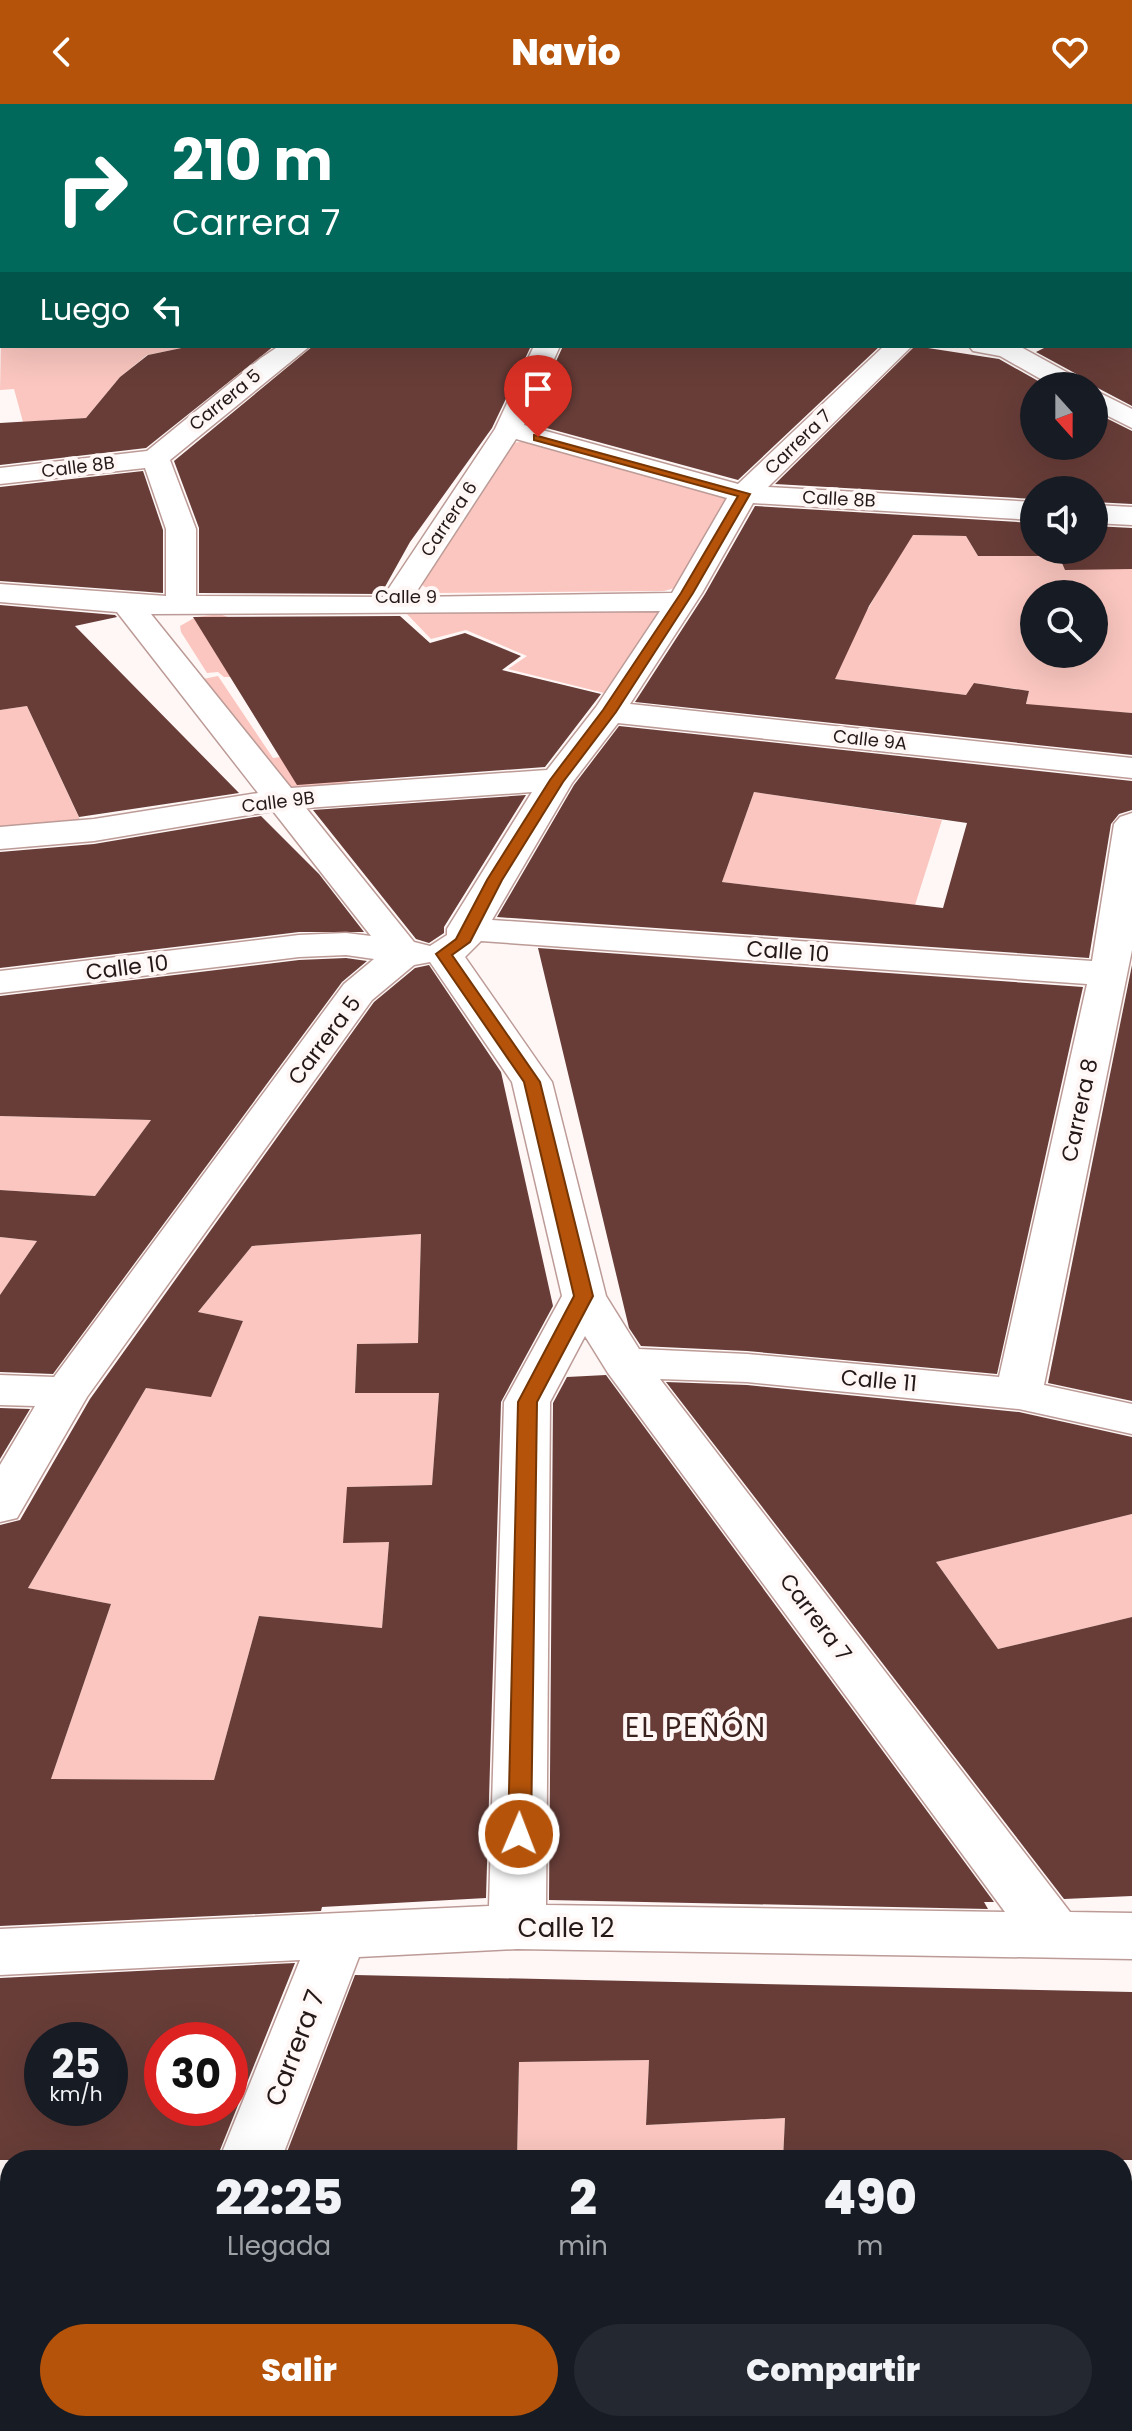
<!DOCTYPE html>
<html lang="es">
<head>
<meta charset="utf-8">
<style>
	body { margin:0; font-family:Poppins,sans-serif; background:#242831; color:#f1f3f6; height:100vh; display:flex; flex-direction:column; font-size:30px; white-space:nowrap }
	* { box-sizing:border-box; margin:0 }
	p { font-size:26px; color:#9ea1a6 }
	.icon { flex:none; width:44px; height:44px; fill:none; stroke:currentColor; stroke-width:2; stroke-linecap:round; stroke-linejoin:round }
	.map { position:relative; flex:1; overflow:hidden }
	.drawer { position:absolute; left:0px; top:2046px; width:1132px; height:282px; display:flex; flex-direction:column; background:#171b24; border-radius:32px 32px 0 0; box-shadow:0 8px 32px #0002 }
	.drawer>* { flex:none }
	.banner { position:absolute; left:0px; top:0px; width:1132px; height:244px; box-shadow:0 8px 32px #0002; background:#00695c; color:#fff; overflow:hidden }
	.needle { width:52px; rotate:159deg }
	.buttons { position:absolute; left:1020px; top:268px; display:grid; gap:16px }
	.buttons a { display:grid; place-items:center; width:88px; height:88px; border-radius:50%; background:#171b24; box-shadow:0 8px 32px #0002; font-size:40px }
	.speed { position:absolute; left:24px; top:1918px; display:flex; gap:16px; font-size:40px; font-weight:700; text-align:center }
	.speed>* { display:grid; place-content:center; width:104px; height:104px; border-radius:50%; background:#171b24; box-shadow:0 8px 32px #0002; line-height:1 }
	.speed small { font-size:20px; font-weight:400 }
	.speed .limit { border:12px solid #d22; background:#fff; color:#111 }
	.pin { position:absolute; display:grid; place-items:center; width:68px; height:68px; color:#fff; margin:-82px -34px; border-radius:50% 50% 50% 0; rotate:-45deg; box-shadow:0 0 8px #0007 }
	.pin .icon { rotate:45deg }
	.me { position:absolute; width:88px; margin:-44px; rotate:1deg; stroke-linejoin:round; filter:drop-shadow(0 0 6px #0008) }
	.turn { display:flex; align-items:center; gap:28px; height:168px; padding:0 40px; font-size:36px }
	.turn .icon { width:104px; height:104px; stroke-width:2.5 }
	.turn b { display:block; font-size:56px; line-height:68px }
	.then { display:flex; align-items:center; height:76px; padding:0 40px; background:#0003; gap:16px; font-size:30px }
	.eta { display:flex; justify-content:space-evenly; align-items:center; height:136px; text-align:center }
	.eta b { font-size:48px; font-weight:800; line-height:56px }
	.cta { display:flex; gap:16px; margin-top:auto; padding:16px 40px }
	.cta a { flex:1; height:92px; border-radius:48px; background:#b45309; color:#fff; font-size:32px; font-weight:800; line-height:92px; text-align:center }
	.cta a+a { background:#242831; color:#f1f3f6 }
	header { display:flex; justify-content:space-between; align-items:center; height:104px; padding:0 40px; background:#b45309; color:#fff; font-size:36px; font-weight:800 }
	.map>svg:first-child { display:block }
</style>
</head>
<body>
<header><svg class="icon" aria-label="back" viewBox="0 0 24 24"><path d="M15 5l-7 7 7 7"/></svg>Navio<svg class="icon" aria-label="heart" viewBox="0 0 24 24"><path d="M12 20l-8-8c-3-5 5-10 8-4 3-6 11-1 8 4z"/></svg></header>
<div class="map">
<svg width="1132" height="2327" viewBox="0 0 1132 2327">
	<rect width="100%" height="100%" fill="#fef7f6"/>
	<path fill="#fac6bf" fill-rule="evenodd" d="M2,190V242H191L147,251L120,273L86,314L23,318L14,285L0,286Z
		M533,336L726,389L728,396L686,481L664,487L435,489L422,481L506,340Z
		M910,431L966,432L978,452H1059L1132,462V609L1026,601L1029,587L975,579L966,591L730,562L868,505ZM1034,490H1094V550H1034Z
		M665,502L616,592L508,565L527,552L466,526L431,535L403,506Z
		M220,510L233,515L231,573H224L218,568L207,569L181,528L180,522L196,513Z
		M218,572L273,654L294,651L356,681L290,693L203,575Z
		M27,602L82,720L0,726V606Z
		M754,688L942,716L915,801L722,778Z
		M0,1012L151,1016L95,1092L0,1086Z
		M421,1130L418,1239L357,1240L355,1289H439L432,1381L347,1383L389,1438L382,1524L259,1512L214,1676L51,1675L111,1500L28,1484L146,1284L211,1292L243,1217L198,1208L252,1142Z
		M0,1133L37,1137L0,1191Z
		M1132,1410V1513L998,1545L936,1458Z
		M649,1956L646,2021L785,2014L783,2056H517L519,1958Z
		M1122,2126L1132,2127V2327H574L577,2318H1122Z
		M325,2318H460L455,2327H322Z"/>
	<path fill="#683d38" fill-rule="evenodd" d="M191,242H274L146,344L0,361V319L86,314L120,273L148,251Z
		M313,242H531L492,324L410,438L381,490L199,489V424L174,357Z
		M563,242H880L738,376L528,319Z
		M915,242L999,255L1047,282H1034V342H1094V308L1132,327V400L1094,398V386H1034V395L775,380Z
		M1048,242H1132V302L1094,282H1088L1082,273L1036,248Z
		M143,367L163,426V489L0,477V383Z
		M755,402L1034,419V446H1094V422L1132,424V465L1065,466L1059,452H978L966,432L913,431L869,502L835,575L966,591L974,579L1029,587L1026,600L1132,609V651L635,598L705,490Z
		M0,501L115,511L117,513L75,522L239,689L79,713L27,602L0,606Z
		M400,512L430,539L465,529L521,552L502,566L601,590L545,663L297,681L193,513Z
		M619,622L1132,677V706L1119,710L1111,720L1089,854L497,813L574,681ZM754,688L967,719L943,804L722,778Z
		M526,691L444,823V829L429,839L416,835L313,706Z
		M261,712L319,770L364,828H299L0,864V748L94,740Z
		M538,844L1083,883L997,1270L747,1247L641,1242L629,1224Z
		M346,854L367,857L342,878L53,1270L0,1268V1191L37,1137L0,1133V1086L95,1092L151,1016L0,1012V892L299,856Z
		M429,861L501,968L553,1202L501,1298L486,1794L322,1803L321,1807L0,1822V1421L20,1416L90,1295L374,898L415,864ZM421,1130L418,1239L357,1240L355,1289H439L432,1381L347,1383L343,1439L389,1438L382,1524L259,1512L214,1676L51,1675L111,1500L28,1484L146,1284L211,1293L243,1217L198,1208L252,1142Z
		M1132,861V1297L1048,1279Z
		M606,1271L994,1798H984L988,1805L549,1796L553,1299L567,1273Z
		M666,1278L747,1281L1019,1308L1132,1333V1410L936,1458L998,1545L1132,1513V1792L1064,1795Z
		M0,1304L30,1305L0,1355Z
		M295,1859L216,2056H0V1874ZM42,1936H110V2004H42ZM162,1936H230V2004H162Z
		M355,1871L1132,1888V2056H783L785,2014L646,2021L649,1956L519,1958L517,2056H284Z"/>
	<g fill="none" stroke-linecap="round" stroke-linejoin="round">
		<g stroke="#bc9b97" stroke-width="3">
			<path id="minor" d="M0,0H22L2,2L0,7Z
				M806,0H889L890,2H807Z
				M961,0H1011L960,2Z
				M1114,0H1132V7L1130,2Z
				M1130,43H1132V55H1130Z
				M1130,128H1132V142H1130Z
				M0,146H2L0,161Z
				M279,242H310L170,356L196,425V492L383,493L495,325L534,242H560L524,321L738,380L884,242H912L768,383L1034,398V416L753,399L702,489L630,600L1132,654V674L618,619L572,679L492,816L1092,857L1114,720L1120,713L1132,709V846L1044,1281L1132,1300V1330L1019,1305L747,1278L660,1275L1070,1808L1132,1809V1855L517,1845L359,1853L281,2056H219L300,1856L0,1871V1825L489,1802L504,1298L562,1192L512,978L430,858L414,861L372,896L87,1293L17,1414L0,1418V1361L35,1302L0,1301V1271L54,1273L344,880L374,855L346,851L299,853L0,889V867L299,831L346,829L371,832L273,707L94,737L0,745V723L94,715L258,689L117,508L0,498V480L166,492V425L145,364L0,380V364L147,347L261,254ZM516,335L727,394L672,489L413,493ZM660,507L596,603L547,666L291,684L151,510ZM532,688L447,825V831L430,842L414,838L306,704ZM481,837L1087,880L999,1273L747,1250L639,1245L606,1192L552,978L465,853ZM585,1232L608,1269L1005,1808L546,1801L550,1298Z
				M969,242H1019L1081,276L1085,282H1053L1000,252L973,247Z
				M1094,286L1132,305V324L1094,305Z
				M1094,401L1132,403V421L1094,419Z
				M0,2252L10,2255V2318H14L10,2320L0,2316Z
				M14,2318H157L153,2327H18Z"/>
		</g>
		<use href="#minor" fill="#fff" fill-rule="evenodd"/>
	</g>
	<path fill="#b45309" stroke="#753606" stroke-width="2" d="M534,331L750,390L693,489L616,608L563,678L502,776L470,838L452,851L540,978L593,1192L537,1298L531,1730L527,1736L519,1739L511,1736L508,1730L518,1298L574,1192L524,978L436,850L456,835L487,776L550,676L603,606L681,489L738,392L534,336Z"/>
	<g text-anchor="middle" stroke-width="8" stroke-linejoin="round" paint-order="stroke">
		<g font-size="18" fill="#251917" stroke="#fef7f6">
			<text transform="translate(225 296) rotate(-39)" y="6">Carrera 5</text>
			<text transform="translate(798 338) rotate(-44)" y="6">Carrera 7</text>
			<text transform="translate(78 363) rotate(-7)" y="6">Calle 8B</text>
			<text transform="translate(839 395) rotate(3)" y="6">Calle 8B</text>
			<text transform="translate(449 415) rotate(-56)" y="6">Carrera 6</text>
			<text x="406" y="499">Calle 9</text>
			<text transform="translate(870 636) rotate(6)" y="6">Calle 9A</text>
			<text transform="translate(278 698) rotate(-7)" y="6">Calle 9B</text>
		</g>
		<g font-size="22" fill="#251917" stroke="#fef7f6">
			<text transform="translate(788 847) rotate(4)" y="8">Calle 10</text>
			<text transform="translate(127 863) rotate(-7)" y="8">Calle 10</text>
			<text transform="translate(324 936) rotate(-53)" y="8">Carrera 5</text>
			<text transform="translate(1079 1006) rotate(-78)" y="8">Carrera 8</text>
			<text transform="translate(879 1276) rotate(5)" y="8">Calle 11</text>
			<text transform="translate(816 1513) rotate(53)" y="8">Carrera 7</text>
		</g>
		<g font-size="26" fill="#251917" stroke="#fef7f6">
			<text x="566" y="1833">Calle 12</text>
			<text transform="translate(295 1944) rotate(-69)" y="9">Carrera 7</text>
		</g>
		<g font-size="28" letter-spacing="2" fill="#3a211e" stroke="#fef7f6">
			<text x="696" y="1633">EL PEÑÓN</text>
		</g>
	</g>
</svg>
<div class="buttons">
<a><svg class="needle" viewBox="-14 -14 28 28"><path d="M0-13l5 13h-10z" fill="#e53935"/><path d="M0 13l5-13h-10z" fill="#9ea1a6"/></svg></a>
<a><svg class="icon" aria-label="sound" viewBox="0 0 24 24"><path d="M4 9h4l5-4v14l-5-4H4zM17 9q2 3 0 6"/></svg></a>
<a><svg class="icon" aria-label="search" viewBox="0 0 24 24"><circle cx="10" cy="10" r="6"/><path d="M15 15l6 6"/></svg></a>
</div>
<div class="speed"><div>25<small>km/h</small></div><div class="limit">30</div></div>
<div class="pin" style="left:538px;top:333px;background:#d93025"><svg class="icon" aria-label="arrive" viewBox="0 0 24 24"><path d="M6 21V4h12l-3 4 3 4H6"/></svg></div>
<svg class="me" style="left:519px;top:1730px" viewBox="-20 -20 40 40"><circle r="17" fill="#b45309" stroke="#fff" stroke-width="3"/><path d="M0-11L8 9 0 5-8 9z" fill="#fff"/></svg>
<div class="banner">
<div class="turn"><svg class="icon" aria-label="right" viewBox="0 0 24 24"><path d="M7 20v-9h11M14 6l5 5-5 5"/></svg><div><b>210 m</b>Carrera 7</div></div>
<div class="then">Luego<svg class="icon" aria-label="left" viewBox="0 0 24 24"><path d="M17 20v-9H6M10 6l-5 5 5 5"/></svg></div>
</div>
<section class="drawer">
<div class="eta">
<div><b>22:25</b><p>Llegada</p></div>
<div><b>2</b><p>min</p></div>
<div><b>490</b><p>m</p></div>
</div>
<div class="cta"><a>Salir</a><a>Compartir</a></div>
</section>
</div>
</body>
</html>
